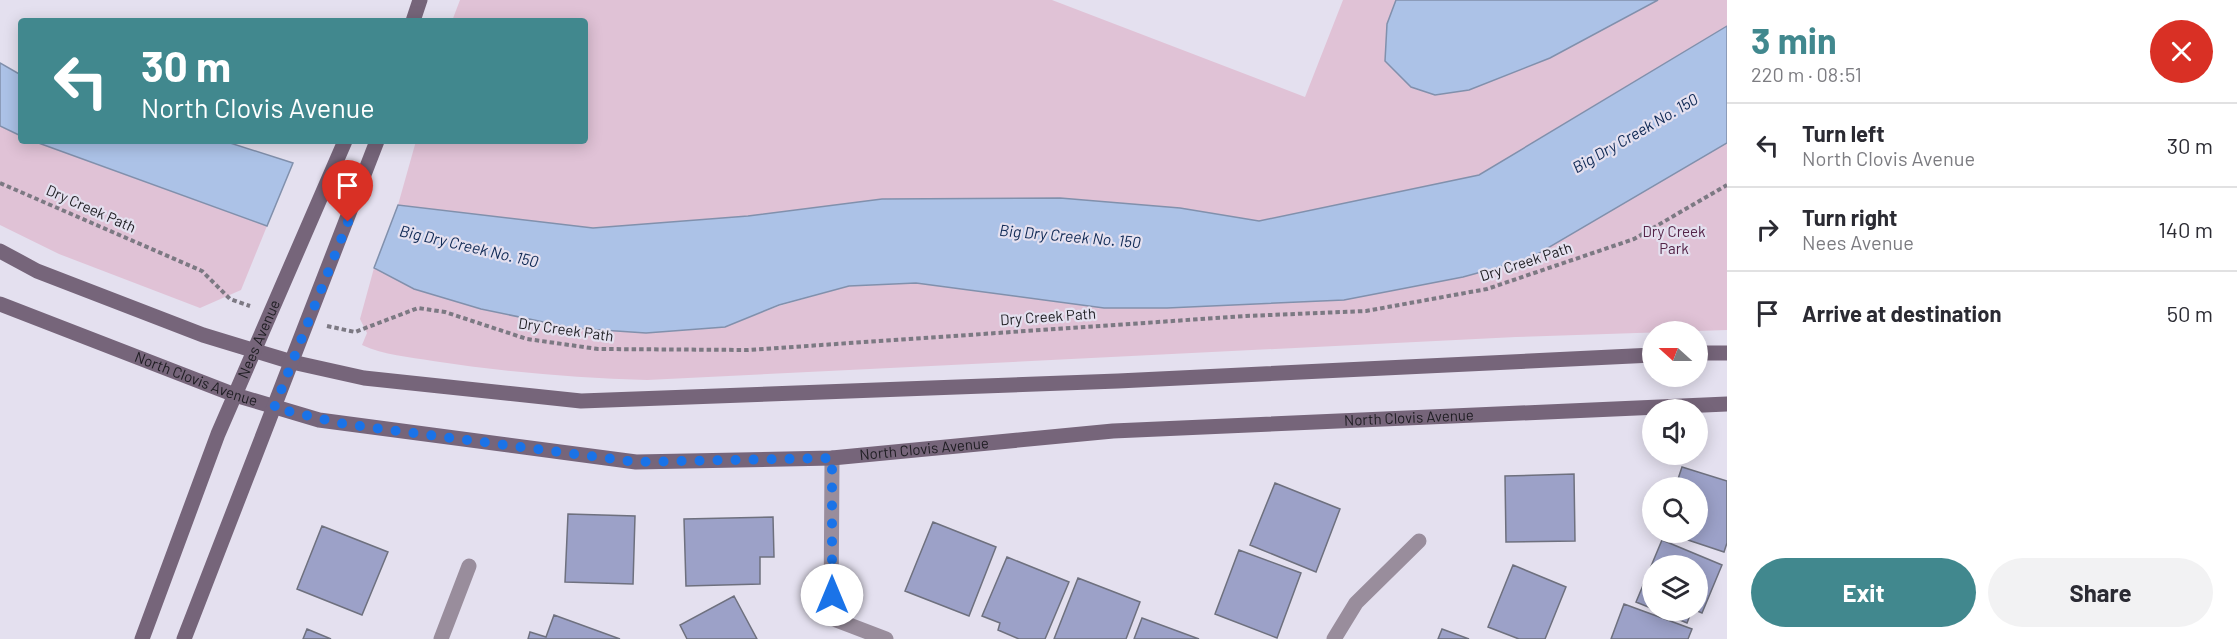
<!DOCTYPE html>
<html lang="en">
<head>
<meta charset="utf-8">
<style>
	body { margin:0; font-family:Barlow,sans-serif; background:#f2f2f3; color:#2b2b33; height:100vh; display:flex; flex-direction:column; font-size:22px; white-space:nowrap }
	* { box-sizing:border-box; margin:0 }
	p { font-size:20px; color:#7c7c81 }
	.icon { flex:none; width:33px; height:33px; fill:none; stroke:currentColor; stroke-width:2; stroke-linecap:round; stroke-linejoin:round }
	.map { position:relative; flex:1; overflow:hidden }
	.drawer { display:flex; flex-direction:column; background:#fff; width:510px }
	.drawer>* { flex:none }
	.banner { position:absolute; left:18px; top:18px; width:570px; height:126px; border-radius:6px; box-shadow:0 3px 15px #0003; background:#41888e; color:#fff; overflow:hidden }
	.needle { width:39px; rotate:291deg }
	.fabs { position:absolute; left:1642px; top:321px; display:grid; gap:12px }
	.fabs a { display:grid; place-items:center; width:66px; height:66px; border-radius:50%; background:#fff; box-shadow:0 3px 15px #0003; font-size:30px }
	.pin { position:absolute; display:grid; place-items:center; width:51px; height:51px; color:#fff; margin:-62px -26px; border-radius:50% 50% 50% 0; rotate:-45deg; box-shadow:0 0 6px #0007 }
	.pin .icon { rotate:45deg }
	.me { position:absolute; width:66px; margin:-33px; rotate:0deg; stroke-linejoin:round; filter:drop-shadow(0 0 4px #0008) }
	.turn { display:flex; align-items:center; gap:21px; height:126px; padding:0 24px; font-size:27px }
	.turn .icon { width:78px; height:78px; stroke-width:2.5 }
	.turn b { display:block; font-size:42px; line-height:51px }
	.round { display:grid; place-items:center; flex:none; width:63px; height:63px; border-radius:32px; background:#f2f2f3 }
	.overview { display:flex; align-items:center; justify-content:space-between; height:102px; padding:0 24px }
	h1 { font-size:36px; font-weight:700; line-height:45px; color:#41888e }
	.cta { display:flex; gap:12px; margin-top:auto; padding:12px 24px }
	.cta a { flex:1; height:69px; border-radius:36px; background:#41888e; color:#fff; font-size:24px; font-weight:700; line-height:69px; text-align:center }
	.cta a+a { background:#f2f2f3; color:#2b2b33 }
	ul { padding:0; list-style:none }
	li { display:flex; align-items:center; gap:18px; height:84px; padding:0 24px; border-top:2px solid #e1e1e2 }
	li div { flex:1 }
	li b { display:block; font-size:22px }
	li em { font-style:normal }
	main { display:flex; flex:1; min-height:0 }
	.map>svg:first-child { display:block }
</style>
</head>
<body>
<main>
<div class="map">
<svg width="1727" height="639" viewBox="0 0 1727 639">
	<rect width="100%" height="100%" fill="#e4e0ef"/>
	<path fill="#e0c2d6" d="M460,0H1052L1305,97L1343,0H1727V26L1479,175L1259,221L1180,208L1060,198L882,199L748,216L593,228L398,205L416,141H585V21H452Z
		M0,126L21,136V141H33L267,226L241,290L200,308L59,254L0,225Z
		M1727,143V330L1516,337L647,380C575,378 504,372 433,361C409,357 384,355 362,345L367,333L360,319L374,268L414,289L481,309L572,328L646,333L725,327L779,306L849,286L916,283L1104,308L1529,259Z"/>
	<path fill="#acc2e7" stroke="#8190ac" stroke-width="1.5" d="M1396,0H1658L1550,58L1469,90L1435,95L1411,87L1385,61L1387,24Z
		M1727,26V143L1529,259L1463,277L1344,300L1167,308H1104L916,283L849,286L779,305L725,327L646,333L572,328L481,309L414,289L374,268L398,205L593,228L748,216L882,199L1060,198L1180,208L1259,221L1479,175Z
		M0,63L21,75V136L0,126Z
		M33,141H224L293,163L267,226Z"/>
	<path fill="#9ca1c8" stroke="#6e707e" stroke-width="1.5" d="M1682,467L1727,481V543L1724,552L1664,532H1698V488H1675Z
		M1574,474L1575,541L1506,542L1505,476Z
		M1275,483L1340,509L1316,572L1250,545Z
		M568,514L635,516L633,584L565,582Z
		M773,517L774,557H760V584L686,586L684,519Z
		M933,522L996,547L969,616L905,591Z
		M322,526L388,552L362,615L297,589Z
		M1662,540L1722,565L1702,613L1695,610H1698V566H1653V609L1636,602Z
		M1239,550L1301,573L1277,638L1215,614Z
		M1007,557L1069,582L1045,639H1019L998,630L1000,623L982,616Z
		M1513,565L1566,587L1545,639H1519L1488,627Z
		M1078,578L1140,602L1126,639H1054Z
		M734,596L757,639H687L680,625Z
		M1624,604L1692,629L1688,639H1611Z
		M1656,610H1692L1687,623Z
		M554,615L620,639H528L530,632L546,637Z
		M1142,618L1199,639H1134Z
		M307,629L331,639H303Z
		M1442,629L1469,639H1438Z"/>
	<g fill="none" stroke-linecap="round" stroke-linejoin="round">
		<path stroke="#7c7983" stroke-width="4" stroke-dasharray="4.5 3" stroke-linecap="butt" d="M0,183L202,271L230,299L250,306
			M327,326L355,332L418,308L445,312L527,339L598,349L748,350L1246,316L1366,311L1487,289L1634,239L1727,185"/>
		<path stroke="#998d9c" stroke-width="15" d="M832,458L831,618L886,639
			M441,639L469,566
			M1334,639L1356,603L1419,541"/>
		<g stroke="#76657a" stroke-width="15">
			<path d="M413,21L420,0"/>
			<path d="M0,251L37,271L203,335L292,362L364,378L581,401L1118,381L1653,355"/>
			<path id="s1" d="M0,304L235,395L319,420L636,462L832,458L1113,431L1727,404"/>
			<path d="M1698,353H1727"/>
			<path id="s2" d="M142,639L218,434L345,141"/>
			<path d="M184,639L377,141"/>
		</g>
	</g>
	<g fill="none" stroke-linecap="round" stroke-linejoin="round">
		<path stroke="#1a73e8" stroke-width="10" stroke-dasharray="0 18" d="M348,222L274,408L344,424L636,462L832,458V595"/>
	</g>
	<g text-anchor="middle" stroke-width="4.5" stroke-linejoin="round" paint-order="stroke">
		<g font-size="15" fill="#1e1d22" stroke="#e4e0ef">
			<text transform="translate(91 209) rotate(24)" y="5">Dry Creek Path</text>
			<text transform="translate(1526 262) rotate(-18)" y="5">Dry Creek Path</text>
			<text transform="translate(1048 317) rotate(-4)" y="5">Dry Creek Path</text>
			<text transform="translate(566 330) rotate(8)" y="5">Dry Creek Path</text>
			<text dy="5" stroke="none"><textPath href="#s2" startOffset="322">Nees Avenue</textPath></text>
			<text dy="5" stroke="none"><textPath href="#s1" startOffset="210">North Clovis Avenue</textPath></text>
			<text dy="5" stroke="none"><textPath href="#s1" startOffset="1434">North Clovis Avenue</textPath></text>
			<text dy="5" stroke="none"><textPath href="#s1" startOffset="948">North Clovis Avenue</textPath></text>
		</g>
		<g font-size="15" fill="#542448" stroke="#e4e0ef">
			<text x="1674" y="237">Dry Creek<tspan x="1674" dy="17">Park</tspan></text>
		</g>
		<g font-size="16" font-style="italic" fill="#0e2854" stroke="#e4e0ef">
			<text transform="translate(1635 133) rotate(-30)" y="6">Big Dry Creek No. 150</text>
			<text transform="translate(1070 236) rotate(5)" y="6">Big Dry Creek No. 150</text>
			<text transform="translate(469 246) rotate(13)" y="6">Big Dry Creek No. 150</text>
		</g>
	</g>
</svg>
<div class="fabs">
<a><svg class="needle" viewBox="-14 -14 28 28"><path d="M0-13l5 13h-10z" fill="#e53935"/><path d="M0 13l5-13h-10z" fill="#7c7c81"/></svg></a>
<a><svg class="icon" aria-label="sound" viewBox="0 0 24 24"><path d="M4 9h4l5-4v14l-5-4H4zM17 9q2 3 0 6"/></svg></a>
<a><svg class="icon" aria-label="search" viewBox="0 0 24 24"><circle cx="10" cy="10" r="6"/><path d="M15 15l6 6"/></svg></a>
<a><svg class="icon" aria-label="layers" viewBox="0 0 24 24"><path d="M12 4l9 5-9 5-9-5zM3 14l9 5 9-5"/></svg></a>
</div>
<div class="pin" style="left:348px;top:222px;background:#d93025"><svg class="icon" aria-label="arrive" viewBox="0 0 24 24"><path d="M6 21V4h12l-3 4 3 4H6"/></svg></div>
<svg class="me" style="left:832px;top:595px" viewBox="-20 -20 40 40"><circle r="19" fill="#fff"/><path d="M0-13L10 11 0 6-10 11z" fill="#1a73e8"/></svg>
<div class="banner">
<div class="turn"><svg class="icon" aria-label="left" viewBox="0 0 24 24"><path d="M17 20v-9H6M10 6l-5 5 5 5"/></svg><div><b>30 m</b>North Clovis Avenue</div></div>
</div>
</div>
<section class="drawer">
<div class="overview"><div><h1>3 min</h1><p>220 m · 08:51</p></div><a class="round" style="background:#d93025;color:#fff"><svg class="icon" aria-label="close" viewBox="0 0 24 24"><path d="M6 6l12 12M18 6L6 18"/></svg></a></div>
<ul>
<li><svg class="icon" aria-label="left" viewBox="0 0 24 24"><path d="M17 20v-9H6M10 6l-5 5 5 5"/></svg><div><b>Turn left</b><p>North Clovis Avenue</p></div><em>30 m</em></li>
<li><svg class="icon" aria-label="right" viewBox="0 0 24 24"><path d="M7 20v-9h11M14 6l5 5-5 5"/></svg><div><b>Turn right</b><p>Nees Avenue</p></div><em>140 m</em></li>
<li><svg class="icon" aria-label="arrive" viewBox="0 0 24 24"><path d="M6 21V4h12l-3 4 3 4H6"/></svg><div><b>Arrive at destination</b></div><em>50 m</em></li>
</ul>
<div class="cta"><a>Exit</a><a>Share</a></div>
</section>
</main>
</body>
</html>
